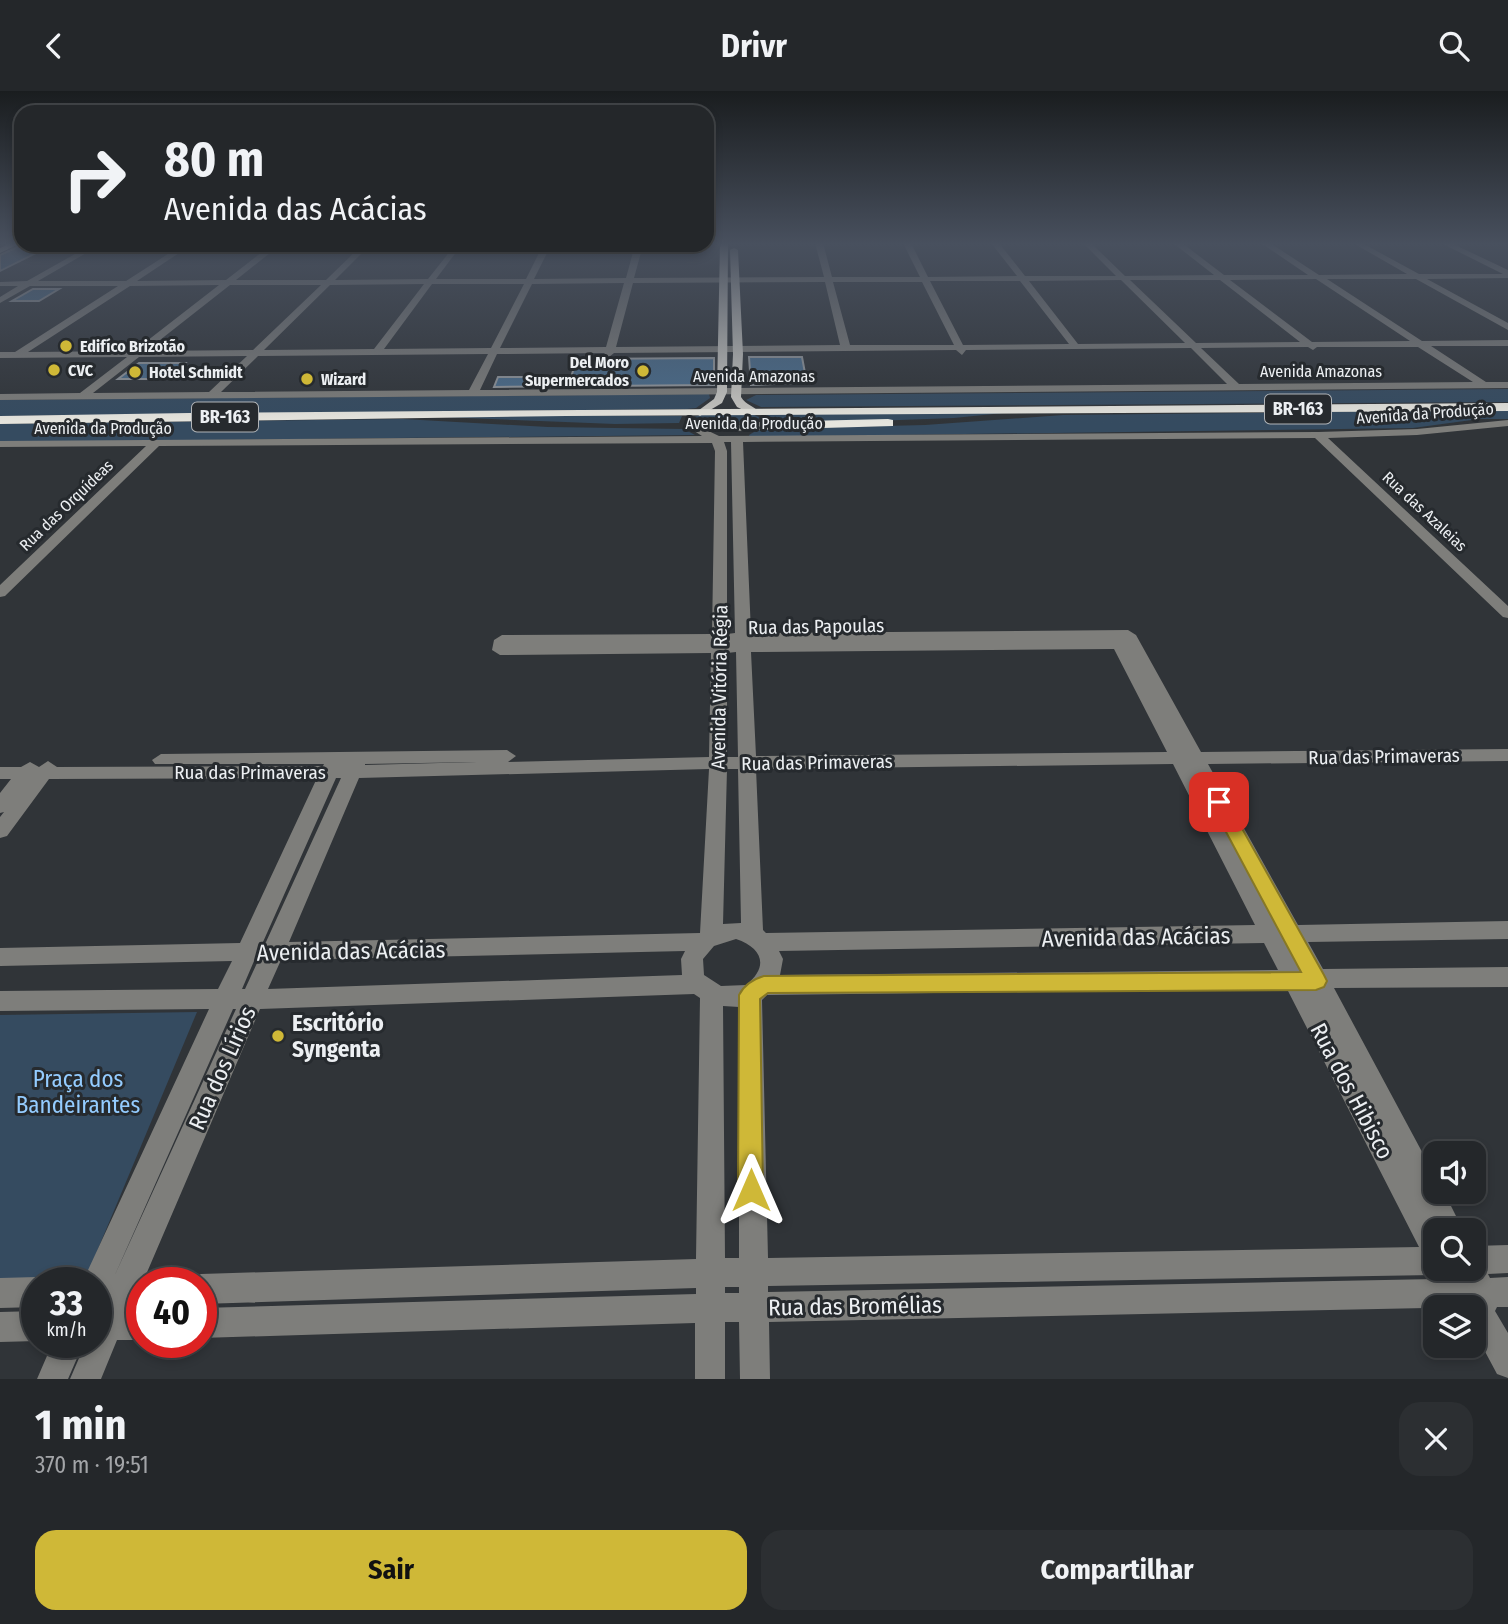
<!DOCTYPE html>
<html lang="pt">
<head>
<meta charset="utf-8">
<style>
	body { margin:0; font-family:"Fira Sans Condensed",sans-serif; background:#2c2f32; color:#f1f3f6; height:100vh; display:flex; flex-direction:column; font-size:26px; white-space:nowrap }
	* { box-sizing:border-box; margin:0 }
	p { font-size:23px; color:#a3a5a8 }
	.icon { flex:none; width:38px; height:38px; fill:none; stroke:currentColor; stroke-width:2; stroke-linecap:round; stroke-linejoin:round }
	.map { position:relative; height:1288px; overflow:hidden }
	.sheet { display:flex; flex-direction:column; background:#24272a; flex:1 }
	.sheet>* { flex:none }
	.hud { position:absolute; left:14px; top:14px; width:700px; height:147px; border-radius:21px; box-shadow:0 4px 10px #0003,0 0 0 2px #414447; background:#24272a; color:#f1f3f6; overflow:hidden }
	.buttons { position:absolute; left:1423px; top:1050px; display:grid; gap:14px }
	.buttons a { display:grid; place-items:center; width:63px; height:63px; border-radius:14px; background:#24272a; box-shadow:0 4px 10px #0003,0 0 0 2px #414447; font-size:35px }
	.speed { position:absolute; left:21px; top:1176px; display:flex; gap:14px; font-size:35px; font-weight:700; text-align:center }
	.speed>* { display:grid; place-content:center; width:91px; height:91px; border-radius:50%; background:#24272a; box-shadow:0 4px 10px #0003,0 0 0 2px #414447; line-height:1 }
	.speed small { font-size:18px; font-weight:400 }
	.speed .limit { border:10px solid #d22; background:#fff; color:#111 }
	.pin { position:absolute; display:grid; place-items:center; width:60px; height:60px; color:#fff; margin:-30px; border-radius:14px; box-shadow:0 4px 10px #0006 }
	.me { position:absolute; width:77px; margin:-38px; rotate:0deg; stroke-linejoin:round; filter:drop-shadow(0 0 5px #0008) }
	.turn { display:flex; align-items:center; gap:24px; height:147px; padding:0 35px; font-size:32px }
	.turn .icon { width:91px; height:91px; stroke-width:2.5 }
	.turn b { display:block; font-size:49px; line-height:60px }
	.round { display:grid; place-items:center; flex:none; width:74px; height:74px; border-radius:21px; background:#2c2f32 }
	.overview { display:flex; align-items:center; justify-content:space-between; height:119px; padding:0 35px }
	h1 { font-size:42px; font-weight:700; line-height:52px }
	.primary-button { display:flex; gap:14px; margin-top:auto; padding:14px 35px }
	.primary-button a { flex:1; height:80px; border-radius:21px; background:#cfb837; color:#111; font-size:28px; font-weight:700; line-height:80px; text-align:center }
	.primary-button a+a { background:#2c2f32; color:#f1f3f6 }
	header { display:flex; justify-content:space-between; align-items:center; height:91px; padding:0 35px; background:#24272a; font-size:32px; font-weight:700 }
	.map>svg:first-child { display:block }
</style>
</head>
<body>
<header><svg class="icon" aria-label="back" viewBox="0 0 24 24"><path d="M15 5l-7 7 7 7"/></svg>Drivr<svg class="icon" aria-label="search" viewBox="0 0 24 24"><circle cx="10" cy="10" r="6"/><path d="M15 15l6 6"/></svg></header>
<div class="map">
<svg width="1508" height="1288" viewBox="0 0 1508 1288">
	<rect width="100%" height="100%" fill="#303438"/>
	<path fill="#354b60" d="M1508,298V311L761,316L746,309L756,304Z
		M709,303L710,307L696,317L687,318L0,325V309Z
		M1508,319V328H1479L1413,337L750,346L749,344L759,338L925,334L1063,324Z
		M1013,321L954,327L765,334L769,328L764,323Z
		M752,323L759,326L757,331H694V326L700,324Z
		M459,324L682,325L679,332L615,333L441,326Z
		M403,328L548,336L684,338L695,344L0,351V333Z
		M197,921L85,1189L0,1190V924Z"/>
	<path fill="#4a6c8b" stroke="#92979c" stroke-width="2" d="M22,154H52L0,180V164Z
		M33,198H59L39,210H12Z
		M749,266H802L805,282H795L797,292L751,294Z
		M714,267V294L494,296L498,286H571L577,268Z
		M139,272H185L165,288H118Z"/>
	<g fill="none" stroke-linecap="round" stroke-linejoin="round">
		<path fill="#7e7e7b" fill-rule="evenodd" d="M815,152H823L832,186H920L903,152H911L928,186L1017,185L991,152H999L1025,185H1116L1083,152H1091L1125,185L1214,184L1173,152H1182L1224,184H1308L1261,152H1270L1319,184L1407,183L1353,152H1362L1419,183H1503L1441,152H1451L1508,179V187L1427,188L1508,232V239L1416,188H1327L1422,250L1508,249V255H1431L1486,291H1508V297L0,309V303L80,302L127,266L0,267V261H15L118,195H30L0,212V206L18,195H0V191L27,190L91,154H100L38,190H126L182,154H191L137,190L226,189L271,154H280L236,189H326L362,154H370L335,189L428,188L455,154L460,156L436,188H526L543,154H551L534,188L626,187L635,154H643L634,187L824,186ZM1316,188L1410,250L1312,251L1230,189ZM1121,189L1185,252L1078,253L1029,190ZM1130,189H1220L1300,251L1196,252ZM930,190H1020L1069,253L963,254ZM825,191L840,254L616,256L633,192ZM833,191H922L954,254H850ZM624,192L606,256L500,257L532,193ZM424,193L374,258L264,259L330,194ZM432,193H524L491,257L384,258ZM219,194L134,260L28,261L130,195ZM230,194H321L253,259L146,260ZM1308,256L1313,259L1317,256H1418L1473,291L1239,293L1201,257ZM1191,257L1227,293L480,299L497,263L604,262L609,266L614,262L956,259L962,264L966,259ZM488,263L469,299L221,301L258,265ZM247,265L209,301L93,302L139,266Z
			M1508,329V335L1417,344L1328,347L1508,515V527L1503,526L1315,347L743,351L751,542L1128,539L1136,544L1201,661L1508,658V670L1208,673L1298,834L1508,830V848L1308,851L1323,878L1508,876V896L1334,897L1435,1085V1101H1444L1463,1139H1435V1178H1474V1155L1508,1154V1182L1488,1183L1490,1187L1508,1186V1216H1497L1495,1220L1508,1242V1287L1497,1283L1474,1240V1216L769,1231L770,1288H740L739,1231H725V1288H695V1232L201,1247V1217L696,1203V1197L201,1213V1192H189L191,1188L201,1183L696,1168L700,907L694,903L260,918L145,1186L154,1192H142V1214H132L130,1219H142V1249H117L101,1288H70L86,1251H96V1222L102,1215L96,1216V1192H82L209,918L0,920V900L218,898L232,870L0,875V857L240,852L317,687L49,688L7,745L0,747V726L4,721L0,722V702L11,688H0V676H21L30,671L39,676L48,670L57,676L323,675L324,673H155L152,669L161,663L507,659L516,665L508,671L709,666L711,562L500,564L492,559L494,549L502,544L712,543L715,360L712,352L159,355L5,505L0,506V494L146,355L0,356V350L702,345L688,336L694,333L719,345L1318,341L1417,338ZM724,351H731L735,542L727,543V360ZM1114,558L1167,661L756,665L751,561ZM736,561L738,666H727V562ZM477,671L365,674V673ZM1173,673L1255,834L766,842L763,839L756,678ZM709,678L700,842L289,851L359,687ZM727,678H738L741,832L723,833ZM336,687H341L266,851H263ZM736,848C763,857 769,876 746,894L721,895L704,884L703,868L714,855ZM1264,852L1278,879L780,884L783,868L779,860ZM685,860L681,868L682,884L268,898L281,869ZM254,870H258L245,898H242ZM1287,898L1419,1156L768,1167L762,909L767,904ZM723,915L739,916V1167H725ZM233,918H236L114,1186ZM1433,1184L1435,1188L768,1201V1195ZM725,1196H739V1202H725Z
			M37,1186L48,1192H37V1216L0,1217V1187Z
			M37,1220V1250L0,1251V1221Z
			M53,1251H84L68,1288H37Z"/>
		<path fill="#c8c7c2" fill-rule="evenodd" d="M11,152H21L0,162V157Z
			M720,152H728L727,301L722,312L700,325L695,322L714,308L717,301Z
			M734,157L738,159L743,263L741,306C746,314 754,315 759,321L754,324L737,316L731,306L733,263L730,159Z"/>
		<path fill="#e6e5de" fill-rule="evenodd" d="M1508,312V320L566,325L0,333V325L189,322Z
			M888,328L893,329V335L721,340L714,336L721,332Z"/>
	</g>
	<linearGradient id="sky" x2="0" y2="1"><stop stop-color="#1a1d1f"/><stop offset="0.46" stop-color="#48505e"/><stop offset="1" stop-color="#48505e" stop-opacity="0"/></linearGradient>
	<rect width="1508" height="332" fill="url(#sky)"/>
	<path fill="#cfb837" stroke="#877824" stroke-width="2" d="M1219,705L1225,707L1324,884L1327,890L1324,896L1316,899L768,902L760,908L763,1099L759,1107L751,1111L742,1107L738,1099L739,904C744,894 754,888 764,885L1301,881L1210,711Z"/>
	<g fill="#cfb837" stroke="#262a2e" stroke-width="2.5">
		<circle cx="66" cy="255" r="7"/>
		<circle cx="54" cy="279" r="7"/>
		<circle cx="643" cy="280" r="7"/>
		<circle cx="135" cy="281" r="7"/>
		<circle cx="307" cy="288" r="7"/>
		<circle cx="278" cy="945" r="7"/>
	</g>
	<g text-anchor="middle" stroke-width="6" stroke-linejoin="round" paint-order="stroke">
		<g font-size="16" font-weight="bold" fill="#eceff2" stroke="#262a2e" text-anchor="start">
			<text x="80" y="261">Edifíco Brizotão</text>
			<text x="629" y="277" text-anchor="end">Del Moro<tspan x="629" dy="18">Supermercados</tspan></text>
			<text x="68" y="285">CVC</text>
			<text x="149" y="287">Hotel Schmidt</text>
			<text x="321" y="294">Wizard</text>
		</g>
		<g font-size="16" fill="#eceff2" stroke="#262a2e">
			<text x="1321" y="286">Avenida Amazonas</text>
			<text x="754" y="291">Avenida Amazonas</text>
			<text transform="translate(1425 322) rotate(-4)" y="6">Avenida da Produção</text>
			<text x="754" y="338">Avenida da Produção</text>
			<text x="103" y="343">Avenida da Produção</text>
			<text transform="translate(66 414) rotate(-44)" y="6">Rua das Orquídeas</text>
			<text transform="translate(1425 420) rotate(43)" y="6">Rua das Azaleias</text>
		</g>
		<g fill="#262a2e" stroke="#b1b4b7" stroke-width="2">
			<rect x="1265" y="303.5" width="66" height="29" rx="5"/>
			<rect x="192" y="311.5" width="66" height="29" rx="5"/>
		</g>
		<g font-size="18" font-weight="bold" fill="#eceff2">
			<text x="1298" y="324">BR-163</text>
			<text x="225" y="332">BR-163</text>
		</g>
		<g font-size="19" fill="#eceff2" stroke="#262a2e">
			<text transform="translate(816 535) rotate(-1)" y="7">Rua das Papoulas</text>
			<text transform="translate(719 596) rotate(-89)" y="7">Avenida Vitória Régia</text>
			<text transform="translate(1384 665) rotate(-1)" y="7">Rua das Primaveras</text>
			<text transform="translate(817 671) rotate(-1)" y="7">Rua das Primaveras</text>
			<text x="250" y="688">Rua das Primaveras</text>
		</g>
		<g font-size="23" fill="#eceff2" stroke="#262a2e">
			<text transform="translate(1136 846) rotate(-1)" y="8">Avenida das Acácias</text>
			<text transform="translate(351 860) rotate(-1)" y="8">Avenida das Acácias</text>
			<text transform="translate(222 977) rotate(-66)" y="8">Rua dos Lírios</text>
			<text transform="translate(1352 1000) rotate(62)" y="8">Rua dos Hibisco</text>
			<text transform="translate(855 1215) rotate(-1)" y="8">Rua das Bromélias</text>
		</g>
		<g font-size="23" font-weight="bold" fill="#eceff2" stroke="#262a2e" text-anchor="start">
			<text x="292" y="940">Escritório<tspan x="292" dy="26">Syngenta</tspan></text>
		</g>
		<g font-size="23" fill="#94ccff" stroke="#262a2e">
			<text x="78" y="996">Praça dos<tspan x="78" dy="26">Bandeirantes</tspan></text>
		</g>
	</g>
</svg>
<div class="buttons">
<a><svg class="icon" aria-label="sound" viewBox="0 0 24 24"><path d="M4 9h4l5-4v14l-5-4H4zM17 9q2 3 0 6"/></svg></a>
<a><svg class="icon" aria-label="search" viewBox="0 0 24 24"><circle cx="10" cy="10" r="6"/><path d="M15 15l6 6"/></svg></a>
<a><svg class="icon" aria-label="layers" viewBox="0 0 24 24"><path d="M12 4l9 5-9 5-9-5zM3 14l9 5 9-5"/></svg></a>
</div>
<div class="speed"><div>33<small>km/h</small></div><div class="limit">40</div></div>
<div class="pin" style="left:1219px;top:711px;background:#d93025"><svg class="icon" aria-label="arrive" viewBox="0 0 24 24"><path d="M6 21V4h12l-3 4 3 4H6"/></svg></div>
<svg class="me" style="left:751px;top:1099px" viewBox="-20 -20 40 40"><path d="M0-17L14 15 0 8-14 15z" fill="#cfb837" stroke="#fff" stroke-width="4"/></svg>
<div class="hud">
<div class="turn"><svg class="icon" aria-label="right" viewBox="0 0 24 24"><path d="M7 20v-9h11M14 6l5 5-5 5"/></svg><div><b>80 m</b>Avenida das Acácias</div></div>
</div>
</div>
<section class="sheet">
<div class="overview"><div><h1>1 min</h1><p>370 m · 19:51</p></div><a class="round"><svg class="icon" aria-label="close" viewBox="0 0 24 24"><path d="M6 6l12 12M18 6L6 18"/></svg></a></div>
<div class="primary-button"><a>Sair</a><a>Compartilhar</a></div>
</section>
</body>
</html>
